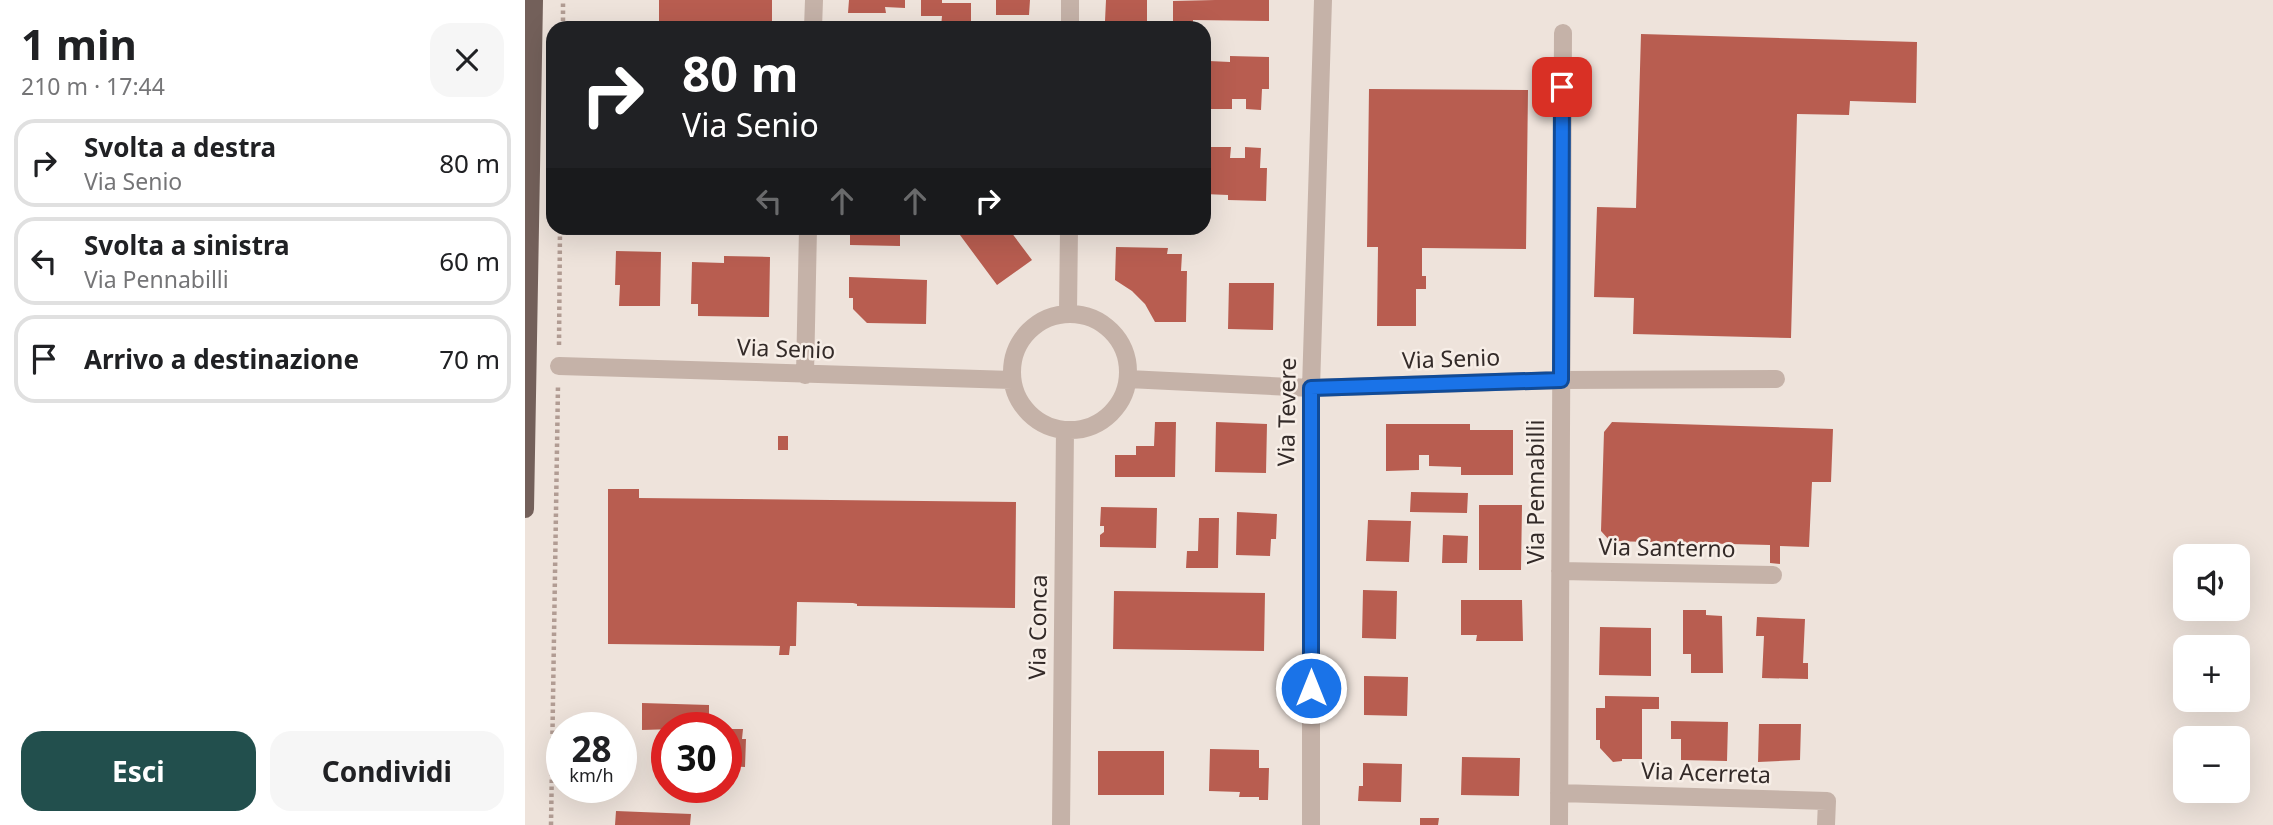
<!DOCTYPE html>
<html lang="it">
<head>
<meta charset="utf-8">
<style>
	body { margin:0; font-family:"Noto Sans",sans-serif; background:#f6f6f6; color:#202124; height:100vh; display:flex; flex-direction:column; font-size:26px; white-space:nowrap }
	* { box-sizing:border-box; margin:0 }
	p { font-size:23px; color:#757577 }
	.icon { flex:none; width:38px; height:38px; fill:none; stroke:currentColor; stroke-width:2; stroke-linecap:round; stroke-linejoin:round }
	.map { position:relative; flex:1; overflow:hidden }
	.side { display:flex; flex-direction:column; background:#fff; width:525px }
	.side>* { flex:none }
	.top-card { position:absolute; left:21px; top:21px; width:665px; height:214px; border-radius:21px; box-shadow:0 7px 28px #0002; background:#202124; color:#fff; overflow:hidden }
	.fabs { position:absolute; left:1648px; top:544px; display:grid; gap:14px }
	.fabs a { display:grid; place-items:center; width:77px; height:77px; border-radius:14px; background:#fff; box-shadow:0 7px 28px #0002; font-size:35px }
	.speed { position:absolute; left:21px; top:712px; display:flex; gap:14px; font-size:35px; font-weight:700; text-align:center }
	.speed>* { display:grid; place-content:center; width:91px; height:91px; border-radius:50%; background:#fff; box-shadow:0 7px 28px #0002; line-height:1 }
	.speed small { font-size:18px; font-weight:400 }
	.speed .limit { border:10px solid #d22; background:#fff; color:#111 }
	.pin { position:absolute; display:grid; place-items:center; width:60px; height:60px; color:#fff; margin:-30px; border-radius:14px; box-shadow:0 4px 10px #0006 }
	.me { position:absolute; width:77px; margin:-38px; rotate:0deg; stroke-linejoin:round; filter:drop-shadow(0 0 5px #0008) }
	.turn { display:flex; align-items:center; gap:24px; height:147px; padding:0 21px; font-size:32px }
	.turn .icon { width:91px; height:91px; stroke-width:2.5 }
	.turn b { display:block; font-size:49px; line-height:60px }
	.lanes { display:flex; align-items:center; height:66px; padding:0 21px; background:#0003; justify-content:center; gap:35px; direction:ltr }
	.lanes .off { opacity:.35 }
	.round { display:grid; place-items:center; flex:none; width:74px; height:74px; border-radius:21px; background:#f6f6f6 }
	.head { display:flex; align-items:center; justify-content:space-between; height:119px; padding:0 21px }
	h1 { font-size:42px; font-weight:700; line-height:52px }
	.button { display:flex; gap:14px; margin-top:auto; padding:14px 21px }
	.button a { flex:1; height:80px; border-radius:21px; background:#224f4d; color:#fff; font-size:28px; font-weight:700; line-height:80px; text-align:center }
	.button a+a { background:#f6f6f6; color:#202124 }
	ul { padding:0; list-style:none }
	li { display:flex; align-items:center; gap:21px; height:88px; margin:0 14px 10px; padding:0 7px; border:4px solid #e0e0e0; border-radius:21px }
	li div { flex:1 }
	li b { display:block; font-size:26px }
	li em { font-style:normal }
	main { display:flex; flex:1; min-height:0 }
	.map>svg:first-child { display:block }
</style>
</head>
<body>
<main>
<section class="side">
<div class="head"><div><h1>1 min</h1><p>210 m · 17:44</p></div><a class="round"><svg class="icon" aria-label="close" viewBox="0 0 24 24"><path d="M6 6l12 12M18 6L6 18"/></svg></a></div>
<ul>
<li><svg class="icon" aria-label="right" viewBox="0 0 24 24"><path d="M7 20v-9h11M14 6l5 5-5 5"/></svg><div><b>Svolta a destra</b><p>Via Senio</p></div><em>80 m</em></li>
<li><svg class="icon" aria-label="left" viewBox="0 0 24 24"><path d="M17 20v-9H6M10 6l-5 5 5 5"/></svg><div><b>Svolta a sinistra</b><p>Via Pennabilli</p></div><em>60 m</em></li>
<li><svg class="icon" aria-label="arrive" viewBox="0 0 24 24"><path d="M6 21V4h12l-3 4 3 4H6"/></svg><div><b>Arrivo a destinazione</b></div><em>70 m</em></li>
</ul>
<div class="button"><a>Esci</a><a>Condividi</a></div>
</section>
<div class="map">
<svg width="1748" height="825" viewBox="0 0 1748 825">
	<rect width="100%" height="100%" fill="#eee3db"/>
	<path fill="#b85d50" d="M134,0H247V28H134Z
		M324,0H380V8L360,7L361,13H323Z
		M396,0H417V3H446V27H416L417,16H396Z
		M471,0H505L504,15H471Z
		M581,0H622V22L580,21Z
		M690,0H744V21L668,20V28H648V1Z
		M1116,34L1392,42L1391,103L1325,101L1324,115L1272,114L1266,338L1108,334L1109,298L1069,297L1072,207L1111,208Z
		M679,56H684V61L705,62V56L744,57V89H737L736,110L721,109V99H707V109H684V98H679Z
		M844,89L1003,90L1001,249L897,248V276H901V289H891V326H852L853,247H842Z
		M683,147H706L705,158H720V147L736,148L735,168H742L741,201L703,200V195L679,194V157H683Z
		M198,228H242V231L198,230Z
		M325,228H375V246L325,245Z
		M437,228H483L507,260L472,285L432,231Z
		M591,247L643,248L642,254H657L656,271H662L661,322H630L620,304L607,291L590,280Z
		M91,251L136,252L135,306H94L95,285H90Z
		M199,256L245,257L244,317L173,316V304H166L167,262L199,263Z
		M324,277L402,280L401,324L342,323L328,309V298H324Z
		M704,283H749L748,330L703,329Z
		M630,422H651L650,477H590V455H611V446H629Z
		M691,422L742,424L741,473L690,472Z
		M1087,422L1308,429L1306,482H1287L1284,547L1255,546V564L1245,563V545L1085,541L1076,531L1079,432Z
		M861,424H945V430H988V475H936V467L904,466V455H894V470L861,471Z
		M253,436H263V450H253Z
		M83,489H114V498L491,502L490,608L332,606V604L328,603L272,602L271,646H265L264,655H254L255,646L83,644Z
		M886,492L943,493L942,513L885,512Z
		M954,505H997L996,570H954Z
		M576,507L632,508L631,548L575,547V535L579,532V526H575Z
		M712,512L752,514L751,539H746L745,556L711,555Z
		M674,518H694L693,568H661L662,551H673Z
		M843,520L886,521L884,562L841,561Z
		M918,535L943,536L942,563H917Z
		M838,590L872,591L871,639L837,638Z
		M589,591L740,593L739,651L588,649Z
		M936,600H997L998,641H951L952,635H936Z
		M1158,610H1181V615L1197,616L1198,673H1166V654H1158Z
		M1232,617L1280,619L1278,663H1283V679L1237,678L1239,636H1231Z
		M1075,627L1126,628V676L1074,675Z
		M839,676L883,677L882,716L839,715Z
		M1080,696L1134,697V709H1117V759H1097V761L1088,762L1075,748V740H1071V708H1080Z
		M117,703L184,705V728L117,730Z
		M1146,721L1203,722L1202,761L1156,760V739H1146Z
		M1234,724H1276L1275,760L1233,762Z
		M206,729H218L217,739H221L220,767L201,766V739H206Z
		M685,749L734,750V768H744L743,800H734V797H714L715,792L684,791Z
		M573,751H639V795H573Z
		M937,757L995,758L994,796L936,795Z
		M838,763L877,764L876,802L833,801L834,786H838Z
		M91,811L166,814L165,825H90Z
		M895,818H914L913,825H895Z"/>
	<g fill="none" stroke-linecap="round" stroke-linejoin="round">
		<path stroke="#b19c93" stroke-width="4.5" stroke-dasharray="3.5 3.5" stroke-linecap="butt" d="M38,28V0
			M34,345L35,228
			M26,825L33,385"/>
		<path stroke="#c5b2a8" stroke-width="18" d="M288,28L289,0
			M545,28V0
			M543,313L544,228
			M487 372a58 58 0 1 1 116 0a58 58 0 1 1-116 0Z
			M34,366L487,380
			M280,375L283,228
			M603,379L786,388L1036,380L1251,379
			M1035,571L1248,575
			M1034,793L1302,801L1301,825
			M536,825L540,430
			M786,825V388L798,0
			M1034,825L1038,33"/>
		<path stroke="#73605a" stroke-width="18" d="M0,509L9,0"/>
	</g>
	<g fill="none" stroke-linecap="round" stroke-linejoin="round">
		<g stroke="#114b97" stroke-width="18">
			<path id="route" d="M786,688V388L1036,380L1037,87"/>
		</g>
		<use href="#route" stroke="#1a73e8" stroke-width="12"/>
	</g>
	<g text-anchor="middle" stroke-width="5" stroke-linejoin="round" paint-order="stroke">
		<g font-size="23" fill="#332a28" stroke="#f7eee7">
			<text transform="translate(261 349) rotate(2)" y="8">Via Senio</text>
			<text transform="translate(926 359) rotate(-2)" y="8">Via Senio</text>
			<text transform="translate(762 412) rotate(-89)" y="8">Via Tevere</text>
			<text transform="translate(1011 492) rotate(-90)" y="8">Via Pennabilli</text>
			<text transform="translate(1142 548) rotate(1)" y="8">Via Santerno</text>
			<text transform="translate(513 627) rotate(-89)" y="8">Via Conca</text>
			<text transform="translate(1181 773) rotate(2)" y="8">Via Acerreta</text>
		</g>
	</g>
</svg>
<div class="fabs">
<a><svg class="icon" aria-label="sound" viewBox="0 0 24 24"><path d="M4 9h4l5-4v14l-5-4H4zM17 9q2 3 0 6"/></svg></a>
<a>+</a>
<a>−</a>
</div>
<div class="speed"><div>28<small>km/h</small></div><div class="limit">30</div></div>
<div class="pin" style="left:1037px;top:87px;background:#d93025"><svg class="icon" aria-label="arrive" viewBox="0 0 24 24"><path d="M6 21V4h12l-3 4 3 4H6"/></svg></div>
<svg class="me" style="left:786px;top:688px" viewBox="-20 -20 40 40"><circle r="17" fill="#1a73e8" stroke="#fff" stroke-width="3"/><path d="M0-11L8 9 0 5-8 9z" fill="#fff"/></svg>
<div class="top-card">
<div class="turn"><svg class="icon" aria-label="right" viewBox="0 0 24 24"><path d="M7 20v-9h11M14 6l5 5-5 5"/></svg><div><b>80 m</b>Via Senio</div></div>
<div class="lanes"><svg class="icon off" aria-label="left" viewBox="0 0 24 24"><path d="M17 20v-9H6M10 6l-5 5 5 5"/></svg><svg class="icon off" aria-label="ahead" viewBox="0 0 24 24"><path d="M12 20V5M6 11l6-6 6 6"/></svg><svg class="icon off" aria-label="ahead" viewBox="0 0 24 24"><path d="M12 20V5M6 11l6-6 6 6"/></svg><svg class="icon" aria-label="right" viewBox="0 0 24 24"><path d="M7 20v-9h11M14 6l5 5-5 5"/></svg></div>
</div>
</div>
</main>
</body>
</html>
